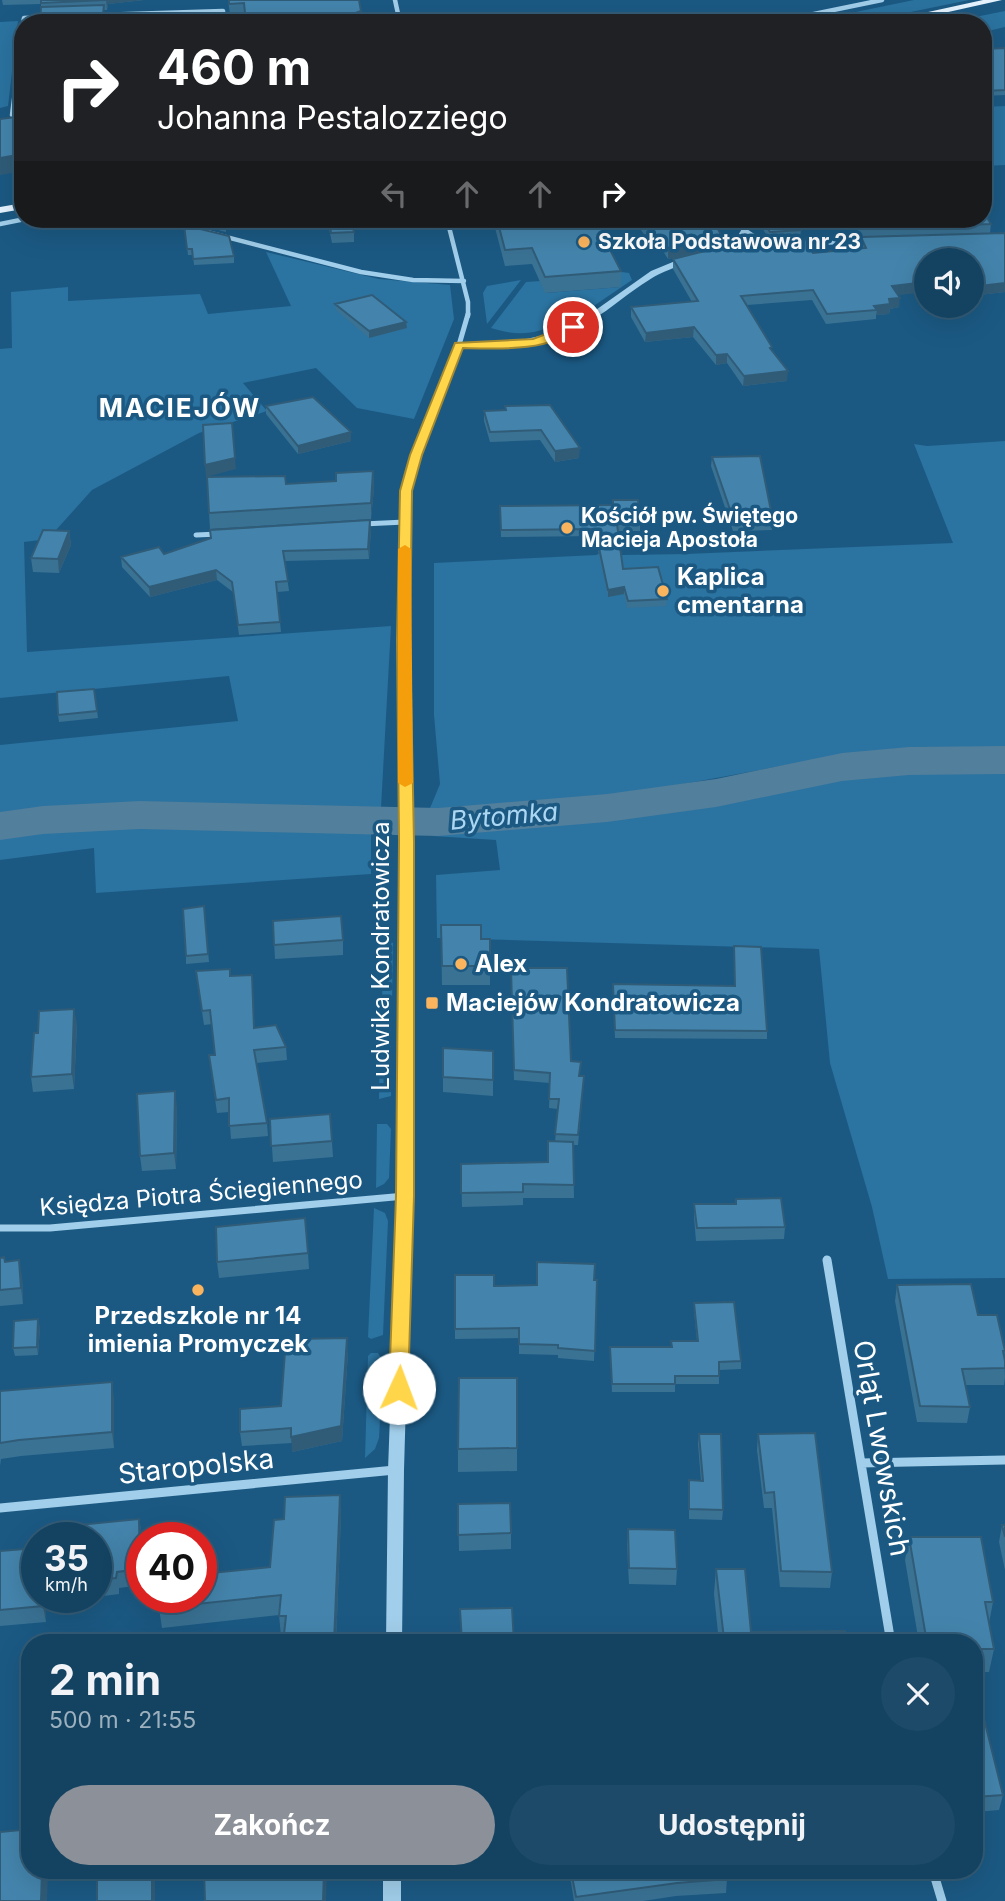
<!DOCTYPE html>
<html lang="pl">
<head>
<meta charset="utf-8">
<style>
	body { margin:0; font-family:Inter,sans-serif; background:#1d4a68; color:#f1f3f6; height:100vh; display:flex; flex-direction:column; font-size:26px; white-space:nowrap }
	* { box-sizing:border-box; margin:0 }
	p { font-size:23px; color:#9db0be }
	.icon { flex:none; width:38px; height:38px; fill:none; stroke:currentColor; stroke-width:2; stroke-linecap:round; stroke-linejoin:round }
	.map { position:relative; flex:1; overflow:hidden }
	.panel { position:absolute; left:21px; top:1634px; width:962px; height:245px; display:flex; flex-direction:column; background:#144362; border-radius:28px; box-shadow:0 7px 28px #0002,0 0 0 2px #335c77 }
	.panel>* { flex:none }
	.top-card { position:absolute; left:14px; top:14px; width:978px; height:214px; border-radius:28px; box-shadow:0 7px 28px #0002,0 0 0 2px #335c77; background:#202124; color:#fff; overflow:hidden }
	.controls { position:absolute; left:914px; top:248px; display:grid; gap:14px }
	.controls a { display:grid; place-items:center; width:70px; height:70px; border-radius:50%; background:#144362; box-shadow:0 7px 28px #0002,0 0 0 2px #335c77; font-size:35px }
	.speed { position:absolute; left:21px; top:1522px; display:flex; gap:14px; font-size:35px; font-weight:700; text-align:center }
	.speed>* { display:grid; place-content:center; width:91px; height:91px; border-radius:50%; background:#144362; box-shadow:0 7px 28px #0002,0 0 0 2px #335c77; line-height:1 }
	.speed small { font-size:18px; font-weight:400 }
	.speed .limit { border:10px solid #d22; background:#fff; color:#111 }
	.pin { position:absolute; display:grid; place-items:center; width:60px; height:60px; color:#fff; margin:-30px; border:4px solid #fff; border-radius:50%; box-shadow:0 2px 7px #0007 }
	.me { position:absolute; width:77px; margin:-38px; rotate:2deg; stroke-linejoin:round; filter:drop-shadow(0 0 5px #0008) }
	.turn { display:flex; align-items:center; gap:24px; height:147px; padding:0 28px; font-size:32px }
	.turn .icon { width:91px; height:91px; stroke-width:2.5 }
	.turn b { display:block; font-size:49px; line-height:60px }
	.lanes { display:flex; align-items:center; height:66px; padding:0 28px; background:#0003; justify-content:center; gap:35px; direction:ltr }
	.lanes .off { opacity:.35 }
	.round { display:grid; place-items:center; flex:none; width:74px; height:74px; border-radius:37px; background:#1d4a68 }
	.head { display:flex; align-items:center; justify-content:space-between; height:119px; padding:0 28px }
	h1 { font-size:42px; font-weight:700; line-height:52px }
	.cta { display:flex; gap:14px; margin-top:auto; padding:14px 28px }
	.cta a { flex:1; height:80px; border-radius:42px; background:#8c9099; color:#fff; font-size:28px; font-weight:700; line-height:80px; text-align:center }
	.cta a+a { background:#1d4a68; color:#f1f3f6 }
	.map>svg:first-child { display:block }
</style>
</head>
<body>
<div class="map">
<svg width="1005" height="1901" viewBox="0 0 1005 1901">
	<rect width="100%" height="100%" fill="#1b5983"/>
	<path fill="#2b73a0" d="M914,0H969L857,23H802Z
		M1005,11V27L984,32V23H945Z
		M199,14L210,17L211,23H104V17Z
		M18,21L8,106L0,108V22Z
		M1005,106V165L984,166V107Z
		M266,252L379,279L450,285L454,319L414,419L357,408L316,368L243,383L267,411L199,433L92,490L48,539L24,542L27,652L391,626L381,808L125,806L0,817V745L238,721L229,676L0,698V349L12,348L11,292L68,287V301L200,294L208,314L291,306Z
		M615,271L629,273L632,280L570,322L566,321C536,333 522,338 491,328L526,282L540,281L546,293L620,287Z
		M521,280L487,324L483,293L487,286Z
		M1005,441V748L888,750L814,760L667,787L544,807L428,813L440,784L434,715V563L596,555L608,550L622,555L686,554L953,543L914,444L927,446Z
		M1005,768V1278L888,1279L872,1207L830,1063L819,949L437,938L436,875L500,870L496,840L433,836L432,830L616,815L702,803L840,777Z
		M148,823L371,828V874L96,893L94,848L0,860V834Z
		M386,940L393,943L392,1001L389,1006L382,1007L383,944Z
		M384,1020L389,1022L391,1027V1096L379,1099L380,1023Z
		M377,1124H387L391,1129L389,1178L384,1184L376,1188Z
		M374,1208L385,1213L388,1221L383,1335L371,1339L368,1337Z
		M371,1353H378L383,1361L379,1438L375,1449L365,1458L368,1356Z"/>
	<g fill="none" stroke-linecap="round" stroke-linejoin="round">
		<path fill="#517f9c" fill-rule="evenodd" d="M1005,746V774L909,775L842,781L716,807L607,822L438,836L140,829L43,834L0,840V812L43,806L140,801L438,808L607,794L716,779L842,753L909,747Z"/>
		<path stroke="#a1ceea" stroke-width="4.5" d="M395,0L400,23
			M97,15L223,11L224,23
			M23,23L24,18L47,17
			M770,23L882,0
			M17,122L12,115L23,28
			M157,219L361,272L413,280L464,281
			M447,219L468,302V316
			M740,219L744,230L767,245
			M0,224L25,219
			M732,249L744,230"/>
		<path stroke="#a1ceea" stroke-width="5" d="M459,345L468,314
			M363,524L405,522
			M196,535L219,534"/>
		<path stroke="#a1ceea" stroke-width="7" d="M0,1228H50L405,1196"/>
		<path stroke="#a1ceea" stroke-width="9" d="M827,1260L891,1643
			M861,1463L1005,1460
			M0,1508L395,1470
			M933,1871L942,1901"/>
		<path fill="#a1ceea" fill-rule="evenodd" d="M875,239L879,241L878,243L792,246L788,244L792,242Z
			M685,257L692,259C679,267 662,271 649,280C629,292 612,308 592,320C553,345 508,349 462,348L413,480L409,576L412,1196L404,1470L402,1643H386L388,1470L398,1196L399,576L403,480L456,343L517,341L549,334L583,319L651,271Z
			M383,1871H401V1901H383Z"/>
		<path fill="#e5f3fe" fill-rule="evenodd" d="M983,0H1002L899,23H878Z
			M23,203V209L0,213V207Z"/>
	</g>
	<path fill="#3a7294" d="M2,0H144L108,4L107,10H104L105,20L41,7V4L3,5Z
		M228,0H359L361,21L357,23H246L245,13L230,14Z
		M1005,48V95L984,96V49Z
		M183,219H248V220L225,221L226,232L183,221Z
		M327,219H351L354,232V242L332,243Z
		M487,219H605L611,240V250L621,271V287L545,293L532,264L505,266L493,220H487Z
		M641,219L721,235L720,247L668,259L663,251L656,252L641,230Z
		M757,219H795L801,230L800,239L813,253L861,248L860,246L861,237H855L846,219H984L991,224L990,233L867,237L1005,233V292L971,296V261L898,295L899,307L890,309L889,314L876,315V319L826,324L812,300L747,305L787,381L743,386L727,363L716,365L693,337L645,342L631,317V307L692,302L673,269V259L726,249L774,245V241H770Z
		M184,225L234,256V263L194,265L193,255H188Z
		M335,304L406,322L407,328L369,338L336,310Z
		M550,405L579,458L555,462L540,440L490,442L484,421V411L505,410V406Z
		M266,406L351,432V441L298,454L266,414Z
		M712,457L773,521L772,530L733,531L711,466Z
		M373,471L374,488L371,519L210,529L207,477L286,484L336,481Z
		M613,500L640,524V531H618L623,569L667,599L666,606L627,608L624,594L608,597L595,536L501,537L500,506L613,505Z
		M371,529L369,559L285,561L289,591L277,592L281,632L239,635L233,592L217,580L150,597L122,567L121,557L164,554Z
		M69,531L71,545L59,573L33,572L31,558Z
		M94,689L98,718L59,722L58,715Z
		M204,906L209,962L186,964V956Z
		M273,921L343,940V955L275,959Z
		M441,925L481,939H490V985H442Z
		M734,946L767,1031V1039L615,1038L613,984L734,986Z
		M511,968L580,1076H584L578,1145H573L574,1198H523V1205L462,1207L461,1164L548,1162L555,1142L558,1109L549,1108L550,1083L514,1080Z
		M196,971L231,976L255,1028L286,1047L287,1060L256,1063L267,1123L268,1136L231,1139L229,1112L217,1113L209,1055H215L212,1024L204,1025Z
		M77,1024L74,1089L33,1092L31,1077Z
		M493,1051V1096L443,1092V1077Z
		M177,1107L176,1169L142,1171L140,1156Z
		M330,1114L333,1157L273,1162L270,1119Z
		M736,1199L785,1227L784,1239L696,1241L694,1217V1204H735Z
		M308,1253L309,1269L219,1278L217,1262Z
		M0,1258L22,1276L23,1304L0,1306Z
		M455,1275L494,1286L537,1285L597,1280L594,1361L558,1358V1355L519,1354V1338L455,1339Z
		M897,1285L978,1315L1005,1351L1004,1357L1005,1377L1004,1385H965L970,1407L967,1423L917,1422L895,1301Z
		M694,1303L741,1361V1369L719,1370V1384H675V1392H612L610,1347H671V1341H697L694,1311Z
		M40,1327L38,1355L15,1356L13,1348Z
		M348,1353L342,1441L292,1452V1443L242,1446L240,1432L281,1406Z
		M517,1378V1471L458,1472V1449Z
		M0,1391L114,1398V1448L21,1456L1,1459L0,1466Z
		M699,1434L723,1510L722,1520L689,1519V1480L701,1481L698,1444Z
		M758,1434L832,1572L830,1588L780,1587L772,1508H764L757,1450Z
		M340,1495L341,1515L336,1643H283L284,1636H281L279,1615L162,1628L159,1608L270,1567L284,1519Z
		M458,1504L511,1533V1549L459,1551Z
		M139,1519L142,1535V1585L119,1588V1594L96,1597V1538Z
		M1002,1525H1005V1570L999,1542Z
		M628,1529L677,1569L676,1585L629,1584L627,1545Z
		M909,1537L993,1602L989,1623L994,1649L989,1672H975V1643H919L905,1560Z
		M0,1551L37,1598H85L46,1602V1622L0,1626Z
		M716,1569L751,1632L847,1643H719L714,1594Z
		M975,1700L1003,1795L999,1810L975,1812Z
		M569,1871H725L727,1879L726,1893L676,1896L643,1901H574Z"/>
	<path fill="#305c78" d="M106,0H144L108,4L107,10Z
		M104,5L105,23H102Z
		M361,11V21L353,23V14Z
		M23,154V171L0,175V158Z
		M721,235L720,247L668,259V248Z
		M663,239V251L656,252L657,240Z
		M926,282V292L891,296L892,286Z
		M1005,283V292L971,296V287Z
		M900,298L899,307L890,309L889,314L876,315L877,310L874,306L889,299Z
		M406,322L407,328L369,338V331Z
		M694,327L693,337L645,342L646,333Z
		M727,354V363L716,365V355Z
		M788,371L787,381L743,386L744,376Z
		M351,432V441L298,454V446Z
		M580,448L579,458L555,462V451Z
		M235,458L236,469L206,477L205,465Z
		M373,471L374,488L371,519V503Z
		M370,520L371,529L369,559L368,549Z
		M69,531L71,545L59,573L58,559Z
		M216,570L217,580L150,597L149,587Z
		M624,587V594L608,597V590Z
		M74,1009L77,1024L74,1089L72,1074Z
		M175,1091L177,1107L176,1169L174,1153Z
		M19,1260L22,1276L23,1304L21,1288Z
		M38,1319L40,1327L38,1355L37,1347Z
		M347,1338L348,1353L342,1441L292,1452L291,1437Z
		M112,1382L114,1398V1448L112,1432Z
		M340,1495L341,1515L336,1643H334Z
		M139,1519L142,1535V1583L140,1569Z
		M43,1598H46V1622L43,1606Z
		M42,1871H48L47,1901H41Z
		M152,1871H155V1901H152Z
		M324,1871H327L326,1901H323Z"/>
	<path fill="#4484ac" stroke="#305c78" stroke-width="2" d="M41,0H106L41,3Z
		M229,0H359L361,11L353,14L355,23H246L244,3L229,4Z
		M104,5L102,23H40L41,7Z
		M1005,48V90L984,91V49Z
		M23,116V154L0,158V119Z
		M984,213L991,224L856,228L851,219H984Z
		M209,219H224L226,223Z
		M329,219H351L354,232L331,233Z
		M497,219H605L611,240H605L621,271L545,277L532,248L505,250Z
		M642,219H713L721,235L668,248L663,239L657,240Z
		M762,219H795L801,230L770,232Z
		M184,225L229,236L234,256L193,259L192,249H187Z
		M1005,233V283L971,287V261H926V282L892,286L900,298L889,299L890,304L874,306L877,310L827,314L813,290L741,296L772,347L770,348L788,371L744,376L727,354L716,355L694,327L646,333L631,307L698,301L673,259L725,246L726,249L777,245L774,241L806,239L813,253L866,248L861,237Z
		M372,295L406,322L369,331L335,304Z
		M313,397L351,432L298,446L266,406Z
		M550,405L580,448L555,451L541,430L490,432L484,411L506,410L505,406Z
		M232,423L235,458L205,465L203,425Z
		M760,456L773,521H734L712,457Z
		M373,471L371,503L209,513L207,477L285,476L286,484L336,481V473Z
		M613,500H638L640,524H617L623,569L658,567L667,599L628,601L624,587L608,590L595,529L501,530L500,506L613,505Z
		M370,520L368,549L283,551L288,581L276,582L280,622L238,625L232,582L216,570L149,587L121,557L159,547L164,554L211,538L210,530Z
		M43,530L69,531L58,559L31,558Z
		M94,689L97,711L58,715L57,692Z
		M204,906L208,954L186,956L183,909Z
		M341,916L343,940L274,945L273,921Z
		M441,925H481V939H490V966H442Z
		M734,946L761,947L767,1031L615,1030L613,984L735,986Z
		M511,968H567L571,1061L581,1062L579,1076H584L578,1135L555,1134L559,1099H549L550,1073L514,1070Z
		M230,969V976L252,975L254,1028L276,1025L286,1047L254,1050L267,1123L229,1126V1098L216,1100L209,1055H215L210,1010L202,1011L196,971Z
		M74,1009L72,1074L31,1077L34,1033H38L39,1011Z
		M443,1048L493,1051V1080L443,1077Z
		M175,1091L174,1153L140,1156L137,1094Z
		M330,1114L332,1141L271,1146L270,1119Z
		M548,1141L573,1142L574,1185L523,1184V1192L461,1193V1164L548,1162Z
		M781,1198L785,1227L697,1228L694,1204H736V1199Z
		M305,1218L308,1253L217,1262L216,1227Z
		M4,1257L5,1262L19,1260L21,1288L0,1290V1258Z
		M537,1262L595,1264L594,1280H597L595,1351L558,1348V1345L519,1344V1328L455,1329V1275H494V1286L537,1285Z
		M971,1284L978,1315H997L1005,1351H1003L1005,1361V1368L962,1369L970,1407L920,1406L897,1285Z
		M734,1302L741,1361L719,1362V1376H675V1384H612L610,1347H672L671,1341H698L694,1303Z
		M38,1319L37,1347L13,1348L14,1321Z
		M347,1338L341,1426L291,1437V1428L240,1432V1409L281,1406L285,1352L294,1351L295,1339Z
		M459,1378H517V1448L458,1449Z
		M112,1382V1432L19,1440L0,1443V1391Z
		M815,1433L832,1572L781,1571L774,1492L765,1493L758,1434Z
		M699,1434H721L723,1510L689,1509V1480L703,1481Z
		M340,1495L334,1643H283L286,1616H279L281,1595L159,1608V1598H201V1574L270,1567L274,1520L284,1519L285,1497Z
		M510,1503L511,1533L458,1535V1504Z
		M139,1519L140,1569L117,1572L116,1578L96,1580V1538H47L48,1528Z
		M1002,1525H1005V1537Z
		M628,1529L675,1530L677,1569L629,1568Z
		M909,1537H981L993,1602H985L994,1649H975V1643H927Z
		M37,1548V1598H43V1606L0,1610V1551Z
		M716,1569H745L751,1632L845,1631L847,1643H751V1639H724Z
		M512,1608L514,1643H462L460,1609Z
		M979,1699L1003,1795L975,1797V1700Z
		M30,1786V1814H29V1786Z
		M21,1830V1836H30V1871H42L41,1901H0V1832Z
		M97,1871H152V1901H97Z
		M204,1871H324L323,1901H205Z
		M571,1871H725L727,1879L677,1883L576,1897Z"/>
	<path fill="#ffd54a" stroke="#a68a30" stroke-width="2" d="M570,325L579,327C549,352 500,349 463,348L422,455L412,491L410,640L414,841V1196L408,1388L405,1393L399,1395L392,1393L389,1388L396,1196L399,841L397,640L400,491L410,455L455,343L533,339Z"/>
	<path fill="#f59e0b" d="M405,545L411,549L413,783L405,787L398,783V549Z"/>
	<g fill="#fbb45e" stroke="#1b5983" stroke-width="2.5">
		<circle cx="584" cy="242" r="7"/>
		<circle cx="567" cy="528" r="7"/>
		<circle cx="663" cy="591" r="7"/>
		<circle cx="461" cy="964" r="7"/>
		<rect x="425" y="996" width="14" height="14" rx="3.5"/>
		<circle cx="198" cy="1290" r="7"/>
	</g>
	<g text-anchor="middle" stroke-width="7" stroke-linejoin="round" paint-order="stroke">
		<g font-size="21" font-weight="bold" fill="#fff" stroke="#1b5983" text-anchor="start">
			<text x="598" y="249">Szkoła Podstawowa nr 23</text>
			<text x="581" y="523">Kościół pw. Świętego<tspan x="581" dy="24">Macieja Apostoła</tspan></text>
		</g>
		<g font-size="24" font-weight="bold" fill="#fff" stroke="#1b5983" text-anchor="start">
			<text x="677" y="585">Kaplica<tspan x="677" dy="28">cmentarna</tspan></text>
			<text x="475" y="972">Alex</text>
			<text x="446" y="1011">Maciejów Kondratowicza</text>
			<text x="198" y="1324" text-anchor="middle">Przedszkole nr 14<tspan x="198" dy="28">imienia Promyczek</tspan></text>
		</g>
		<g font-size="24" fill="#fff" stroke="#1b5983">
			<text transform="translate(381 956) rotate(-90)" y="8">Ludwika Kondratowicza</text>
			<text transform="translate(201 1194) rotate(-5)" y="8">Księdza Piotra Ściegiennego</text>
		</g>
		<g font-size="26" font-weight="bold" letter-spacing="2" fill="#fff" stroke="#1b5983">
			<text x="180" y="417">MACIEJÓW</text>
		</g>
		<g font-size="26" font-style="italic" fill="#acd7f2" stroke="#1b5983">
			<text transform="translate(504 816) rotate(-5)" y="9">Bytomka</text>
		</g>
		<g font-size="28" fill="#fff" stroke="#1b5983">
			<text transform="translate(882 1448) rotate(80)" y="10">Orląt Lwowskich</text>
			<text transform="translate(196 1466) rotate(-6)" y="10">Staropolska</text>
		</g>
	</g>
</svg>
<div class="controls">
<a><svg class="icon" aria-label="sound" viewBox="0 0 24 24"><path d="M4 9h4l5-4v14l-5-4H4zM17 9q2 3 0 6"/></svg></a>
</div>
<div class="speed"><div>35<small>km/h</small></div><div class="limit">40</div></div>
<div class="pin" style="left:573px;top:327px;background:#d93025"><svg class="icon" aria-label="arrive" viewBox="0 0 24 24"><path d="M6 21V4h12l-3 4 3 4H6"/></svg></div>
<svg class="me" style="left:399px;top:1388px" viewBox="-20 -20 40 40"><circle r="19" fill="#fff"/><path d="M0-13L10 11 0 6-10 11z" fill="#ffd54a"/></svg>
<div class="top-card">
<div class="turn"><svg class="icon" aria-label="right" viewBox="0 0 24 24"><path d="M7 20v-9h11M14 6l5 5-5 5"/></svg><div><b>460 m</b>Johanna Pestalozziego</div></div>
<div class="lanes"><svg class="icon off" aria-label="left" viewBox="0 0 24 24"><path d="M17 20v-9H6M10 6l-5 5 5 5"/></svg><svg class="icon off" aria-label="ahead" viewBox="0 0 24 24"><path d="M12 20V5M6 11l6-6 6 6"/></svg><svg class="icon off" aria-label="ahead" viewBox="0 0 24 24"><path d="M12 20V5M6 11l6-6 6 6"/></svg><svg class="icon" aria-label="right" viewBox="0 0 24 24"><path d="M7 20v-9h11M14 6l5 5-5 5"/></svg></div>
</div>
<section class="panel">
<div class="head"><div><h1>2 min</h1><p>500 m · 21:55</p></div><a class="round"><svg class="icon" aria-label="close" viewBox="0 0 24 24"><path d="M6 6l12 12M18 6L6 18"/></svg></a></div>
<div class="cta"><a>Zakończ</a><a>Udostępnij</a></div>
</section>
</div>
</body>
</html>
